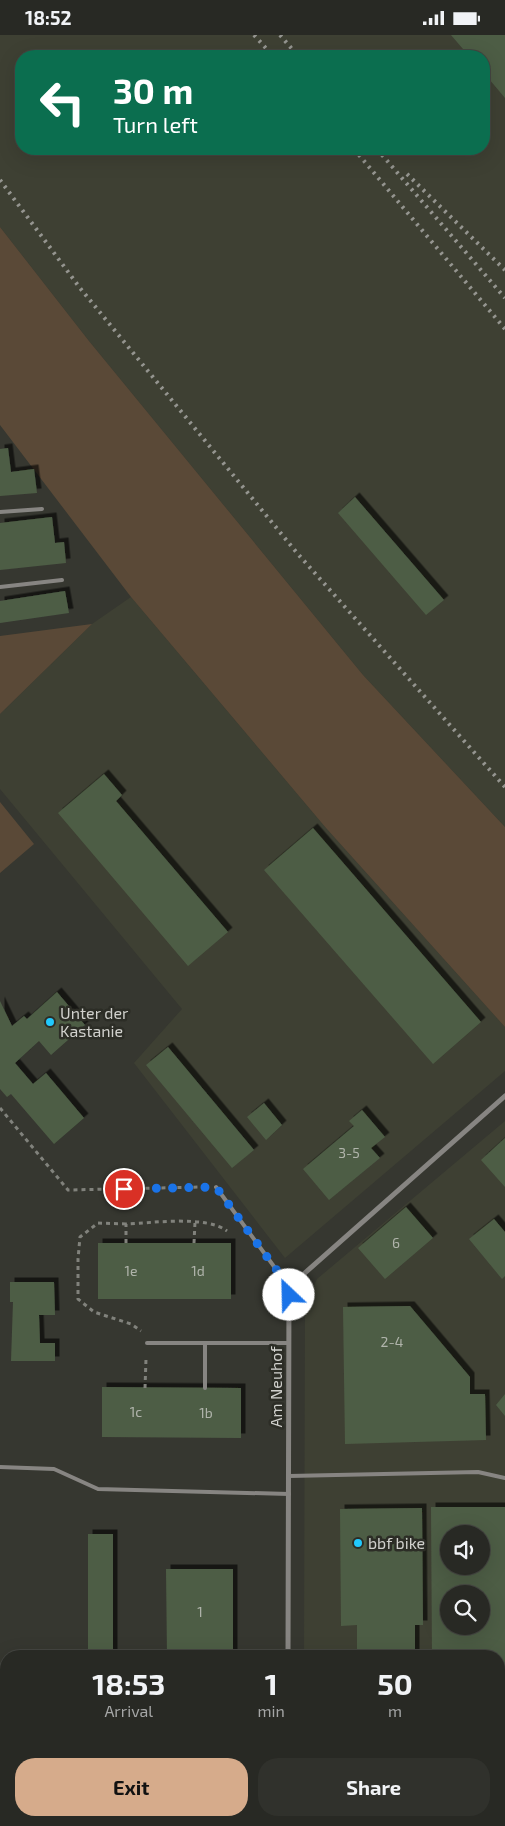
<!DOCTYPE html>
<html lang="en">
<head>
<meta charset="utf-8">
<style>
	body { margin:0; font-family:"Exo 2",sans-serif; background:#30312c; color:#f1f3f6; height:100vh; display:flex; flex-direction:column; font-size:19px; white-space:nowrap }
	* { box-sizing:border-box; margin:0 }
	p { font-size:16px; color:#a5a6a6 }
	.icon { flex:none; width:28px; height:28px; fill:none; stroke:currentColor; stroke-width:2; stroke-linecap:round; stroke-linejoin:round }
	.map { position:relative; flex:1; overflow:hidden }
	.side { position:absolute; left:0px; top:1615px; width:505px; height:176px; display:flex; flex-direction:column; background:#282924; border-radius:20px 20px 0 0; box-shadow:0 5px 20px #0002,0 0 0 1px #444541 }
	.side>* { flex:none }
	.banner { position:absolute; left:15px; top:15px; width:475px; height:105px; border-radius:20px; box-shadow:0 5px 20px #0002,0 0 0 1px #444541; background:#0b6e4f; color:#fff; overflow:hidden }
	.buttons { position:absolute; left:440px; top:1490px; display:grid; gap:10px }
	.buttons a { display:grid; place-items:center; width:50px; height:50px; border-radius:50%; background:#282924; box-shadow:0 5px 20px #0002,0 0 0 1px #444541; font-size:25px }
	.pin { position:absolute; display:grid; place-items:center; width:42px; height:42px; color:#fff; margin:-21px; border:2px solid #fff; border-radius:50%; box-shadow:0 1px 5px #0007 }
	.me { position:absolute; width:55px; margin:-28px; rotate:336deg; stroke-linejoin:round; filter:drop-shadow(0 0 4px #0008) }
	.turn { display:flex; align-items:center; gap:18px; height:105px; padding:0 15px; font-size:22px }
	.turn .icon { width:65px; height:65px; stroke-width:2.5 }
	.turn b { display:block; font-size:35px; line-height:42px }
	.eta { display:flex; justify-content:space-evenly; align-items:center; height:85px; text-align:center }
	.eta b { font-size:30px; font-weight:700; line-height:35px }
	.cta { display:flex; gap:10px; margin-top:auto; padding:10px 15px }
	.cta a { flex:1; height:58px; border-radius:20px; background:#d6ab8b; color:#111; font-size:20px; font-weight:700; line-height:58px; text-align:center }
	.cta a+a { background:#30312c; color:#f1f3f6 }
	.status { display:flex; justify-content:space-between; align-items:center; height:35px; padding:0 25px; background:#282924; direction:ltr }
	.status svg { height:14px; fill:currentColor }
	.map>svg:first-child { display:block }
</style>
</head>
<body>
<div class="status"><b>18:52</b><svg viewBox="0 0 49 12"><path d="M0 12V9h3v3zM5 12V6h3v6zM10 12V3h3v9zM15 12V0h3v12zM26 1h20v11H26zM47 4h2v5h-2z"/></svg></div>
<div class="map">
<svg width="505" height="1791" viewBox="0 0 505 1791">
	<defs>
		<filter id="shadow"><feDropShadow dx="4.5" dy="-4.5" stdDeviation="0" flood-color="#0009"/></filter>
	</defs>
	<rect width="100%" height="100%" fill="#363730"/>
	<path fill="#3e4033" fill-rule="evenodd" d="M0,0H505V792L363,640L89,306L0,192ZM21,21H484V114H21Z
		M131,562L326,793L505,992V1036L285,1223L134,1028L182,974L0,754V679L92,589Z
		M505,1086V1780L499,1777V1621H304L305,1271L317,1244ZM449,1499H481V1531H449ZM449,1559H481V1591H449Z"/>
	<path fill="#5a4937" d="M0,192L89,306L363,640L505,792V992L326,793L131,562L0,390Z
		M92,589L0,679V601Z
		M0,767L34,809L0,838Z"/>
	<path fill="#4d5d45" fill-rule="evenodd" filter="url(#shadow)" d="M451,0H505V63L484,38V21H469Z
		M8,413L11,437L34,434L37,458L0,461V414Z
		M355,462L444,565L426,580L338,478Z
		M52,482L55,508L64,507L66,528L0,535V488Z
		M65,556L69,578L0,588V566Z
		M104,739L122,760L116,766L228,897L188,931L58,778Z
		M313,793L481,987L433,1029L264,835Z
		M57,957L85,990L51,1020L39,1006L15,1028L33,1049L46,1038L84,1083L54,1109L11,1059L7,1062L0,1054V966L12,991L24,981L27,984Z
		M168,1012L254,1115L232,1133L146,1030Z
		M264,1068L282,1090L266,1105L247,1082Z
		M362,1075L385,1102L371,1113L380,1123L329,1165L303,1134L354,1091L349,1086Z
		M505,1103V1152L481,1125Z
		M406,1172L433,1203L385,1244L358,1213Z
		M494,1184L505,1197V1241L502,1244L469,1204Z
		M98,1208H231V1264H98Z
		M10,1247H54L55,1280H39L40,1308H55V1326H11L13,1267H10Z
		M410,1271L470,1342V1359H485L486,1405L345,1409L343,1272Z
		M102,1352L241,1353V1403L102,1402Z
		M505,1359V1381L496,1370Z
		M431,1472H505V1670H499V1621H432ZM449,1499H481V1531H449ZM449,1559H481V1591H449Z
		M422,1473L423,1590H415V1621H357V1590L341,1591L340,1474Z
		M88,1499H113V1621H88Z
		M166,1534H233V1620L167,1621Z
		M0,1638H6V1726H0Z"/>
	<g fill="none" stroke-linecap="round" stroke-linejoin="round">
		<path stroke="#81827c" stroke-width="3" stroke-dasharray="4 4" stroke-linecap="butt" d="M0,1073L68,1155L201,1152
			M126,1189L98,1188L80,1202L78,1224V1264L94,1277L131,1289L141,1296
			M126,1208V1189C153,1188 206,1180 227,1196
			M194,1208L195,1187
			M145,1353L146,1324
			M0,1772L6,1771"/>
		<path stroke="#878582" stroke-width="4" d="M0,477L42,474
			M0,552L62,545
			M216,1152L289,1252
			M147,1308H289
			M205,1353V1308
			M0,1432L54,1434L98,1454L289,1459
			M289,1441L478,1437L505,1443
			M499,1783L505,1776
			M428,1791L431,1785
			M490,1791L496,1785"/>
		<path stroke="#878582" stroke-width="5" d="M288,1621L289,1252L505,1061"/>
		<path stroke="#b4b2ac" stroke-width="10" d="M395,1785L413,1791
			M70,1791L112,1785"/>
		<path stroke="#959590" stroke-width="4" stroke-dasharray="2.5 5" stroke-linecap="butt" d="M254,0L273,21
			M280,0L298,21
			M354,114L505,294
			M377,114L505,263
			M407,139L505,235
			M0,145L80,253L297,518L505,752"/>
	</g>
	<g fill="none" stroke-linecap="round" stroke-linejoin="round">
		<path stroke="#1a73e8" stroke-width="9" stroke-dasharray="0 16.2" d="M124,1154L216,1152L289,1252V1260"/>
	</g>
	<g fill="#21c9fd" stroke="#2c2d26" stroke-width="2">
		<circle cx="50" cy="987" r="5"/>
		<circle cx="358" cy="1508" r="5"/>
	</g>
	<g text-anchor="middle" stroke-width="5" stroke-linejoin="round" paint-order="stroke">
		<g font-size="14" fill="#b0b4ab">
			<text x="349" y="1123">3-5</text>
			<text x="396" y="1213">6</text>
			<text x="131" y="1241">1e</text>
			<text x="198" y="1241">1d</text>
			<text x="392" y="1312">2-4</text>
			<text x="136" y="1382">1c</text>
			<text x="206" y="1383">1b</text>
			<text x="200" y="1582">1</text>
		</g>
		<g font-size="16" fill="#d1d1cd" stroke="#2c2d26" text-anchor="start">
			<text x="60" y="984">Unter der<tspan x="60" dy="18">Kastanie</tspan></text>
			<text x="368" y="1514">bbf bike</text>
		</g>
		<g font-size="16" fill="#d1d1cd" stroke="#2c2d26">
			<text transform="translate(276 1352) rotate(-90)" y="6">Am Neuhof</text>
		</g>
	</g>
</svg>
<div class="buttons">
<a><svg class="icon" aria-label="sound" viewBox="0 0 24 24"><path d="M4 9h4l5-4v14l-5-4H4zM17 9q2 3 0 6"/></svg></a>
<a><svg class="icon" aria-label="search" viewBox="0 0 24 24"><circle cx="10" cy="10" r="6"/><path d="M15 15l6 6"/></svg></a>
</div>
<div class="pin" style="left:124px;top:1154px;background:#d93025"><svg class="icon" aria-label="arrive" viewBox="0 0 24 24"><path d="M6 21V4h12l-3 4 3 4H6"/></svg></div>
<svg class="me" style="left:289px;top:1260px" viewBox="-20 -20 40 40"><circle r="19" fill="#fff"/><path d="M0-13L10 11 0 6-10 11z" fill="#1a73e8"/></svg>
<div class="banner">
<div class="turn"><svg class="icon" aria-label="left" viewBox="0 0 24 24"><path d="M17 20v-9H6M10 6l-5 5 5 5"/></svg><div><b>30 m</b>Turn left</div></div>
</div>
<section class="side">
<div class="eta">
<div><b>18:53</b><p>Arrival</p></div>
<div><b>1</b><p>min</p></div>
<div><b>50</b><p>m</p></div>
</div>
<div class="cta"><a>Exit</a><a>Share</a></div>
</section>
</div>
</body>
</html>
